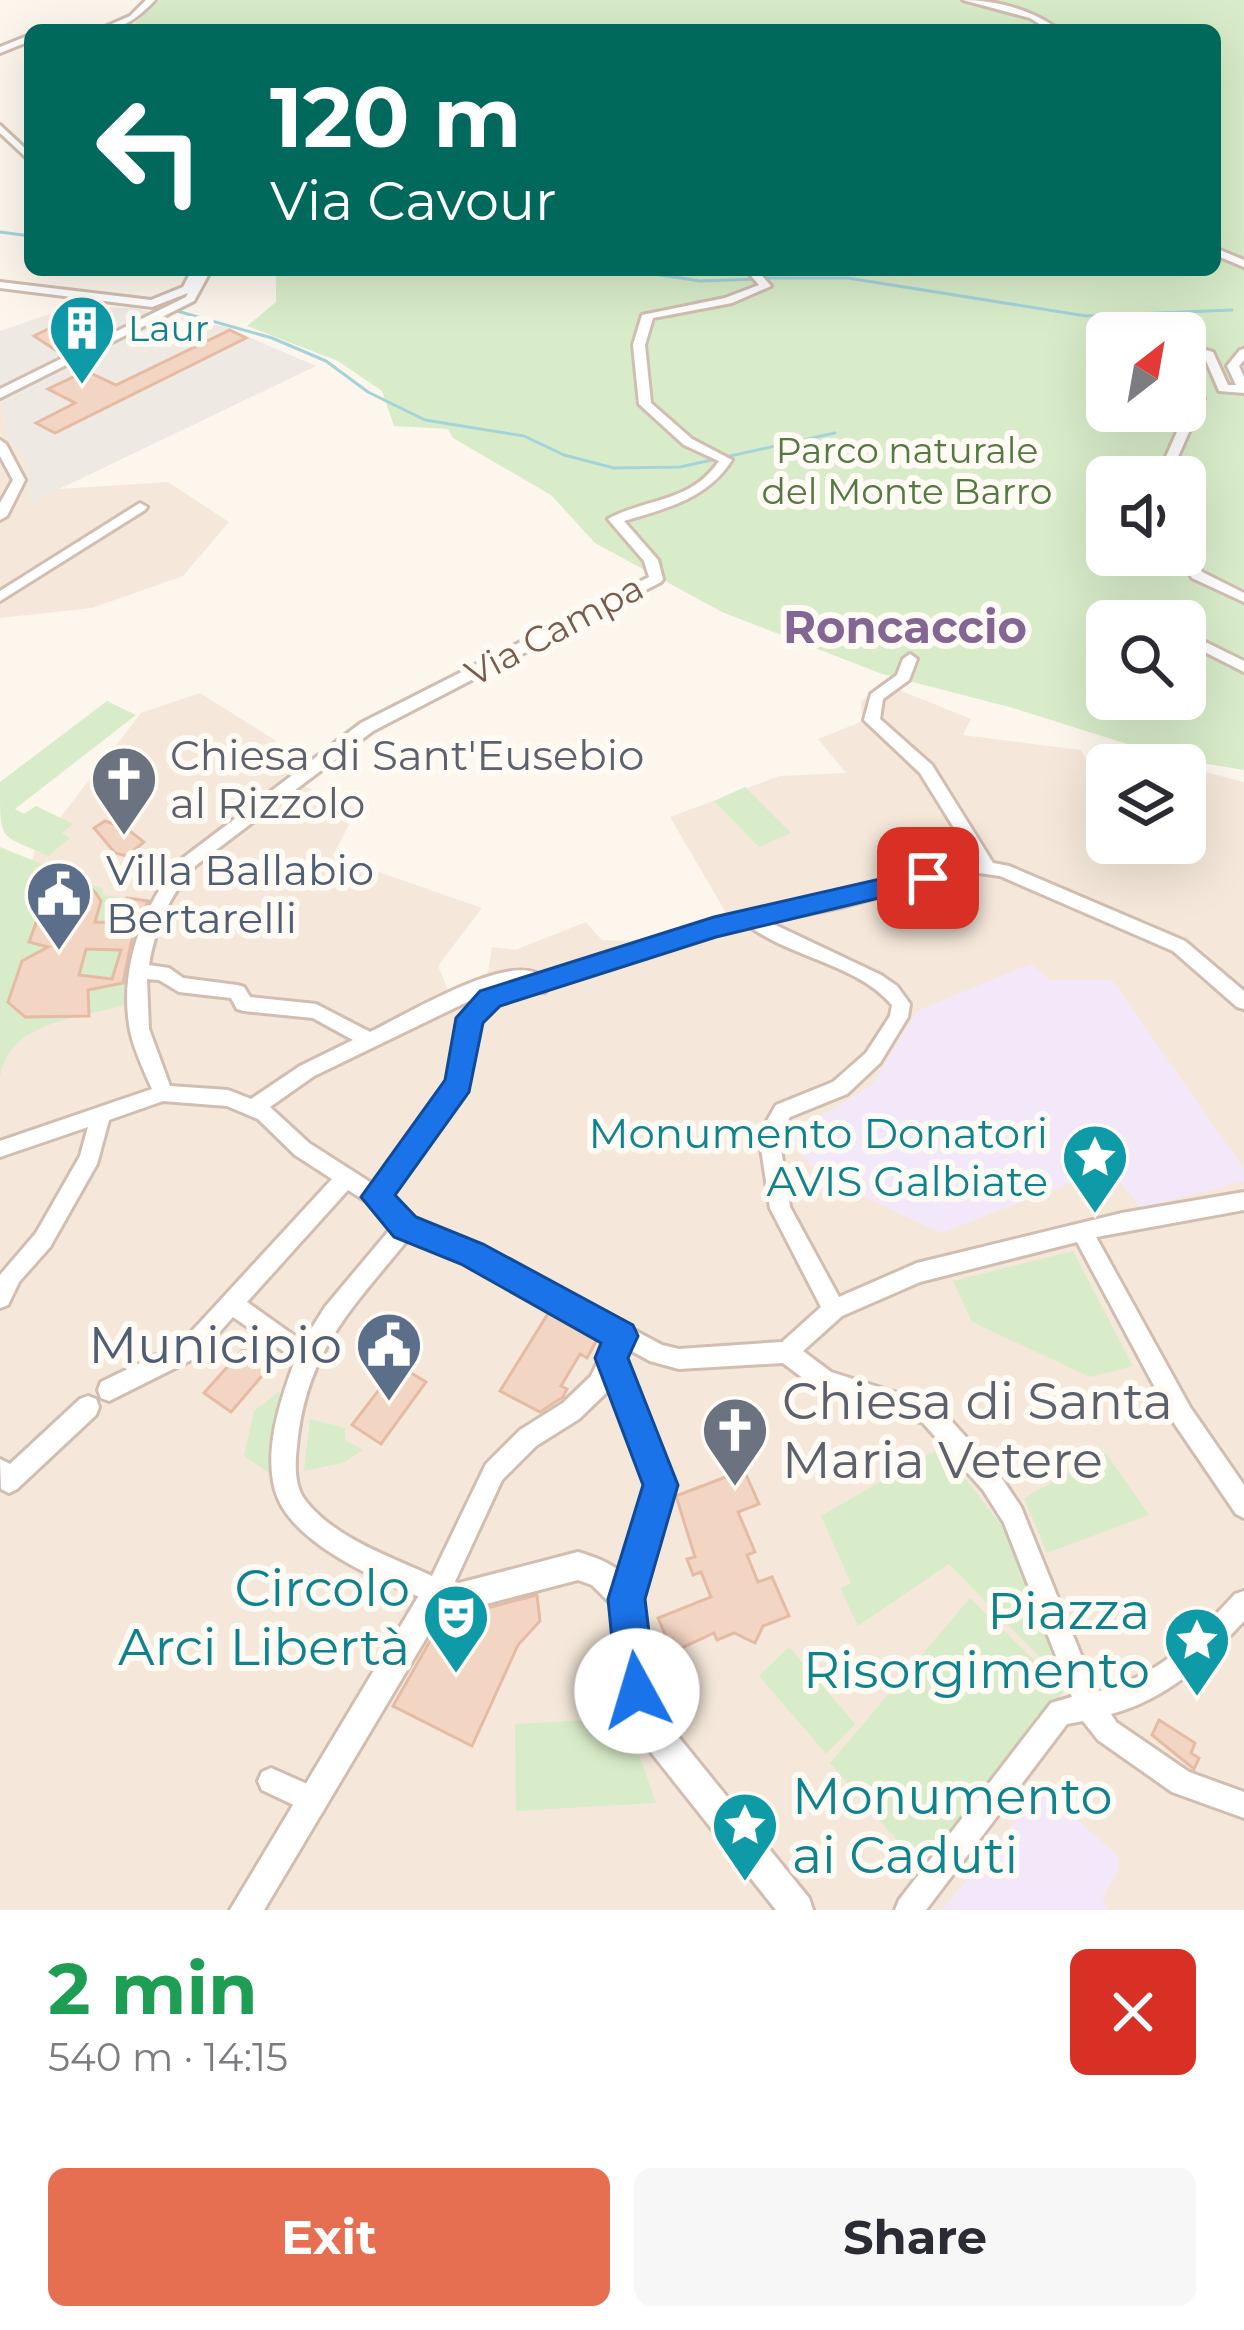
<!DOCTYPE html>
<html lang="en">
<head>
<meta charset="utf-8">
<style>
	body { margin:0; font-family:Montserrat,sans-serif; background:#f7f7f7; color:#2b2b33; height:100vh; display:flex; flex-direction:column; font-size:45px; white-space:nowrap }
	* { box-sizing:border-box; margin:0 }
	p { font-size:39px; color:#7c7c81 }
	.icon { flex:none; width:66px; height:66px; fill:none; stroke:currentColor; stroke-width:2; stroke-linecap:round; stroke-linejoin:round }
	.map { position:relative; height:1910px; overflow:hidden }
	.details { display:flex; flex-direction:column; background:#fff; flex:1 }
	.details>* { flex:none }
	.hud { position:absolute; left:24px; top:24px; width:1197px; height:252px; border-radius:18px; box-shadow:0 12px 48px #0002; background:#00695c; color:#fff; overflow:hidden }
	.needle { width:78px; rotate:31deg }
	.controls { position:absolute; left:1086px; top:312px; display:grid; gap:24px }
	.controls a { display:grid; place-items:center; width:120px; height:120px; border-radius:18px; background:#fff; box-shadow:0 12px 48px #0002; font-size:60px }
	.pin { position:absolute; display:grid; place-items:center; width:102px; height:102px; color:#fff; margin:-51px; border-radius:24px; box-shadow:0 6px 18px #0006 }
	.me { position:absolute; width:132px; margin:-66px; rotate:354deg; stroke-linejoin:round; filter:drop-shadow(0 0 9px #0008) }
	.turn { display:flex; align-items:center; gap:42px; height:252px; padding:0 48px; font-size:54px }
	.turn .icon { width:156px; height:156px; stroke-width:2.5 }
	.turn b { display:block; font-size:84px; line-height:102px }
	.round { display:grid; place-items:center; flex:none; width:126px; height:126px; border-radius:18px; background:#f7f7f7 }
	.headline { display:flex; align-items:center; justify-content:space-between; height:204px; padding:0 48px }
	h1 { font-size:72px; font-weight:700; line-height:90px; color:#1e9e55 }
	.cta { display:flex; gap:24px; margin-top:auto; padding:24px 48px }
	.cta a { flex:1; height:138px; border-radius:18px; background:#e76f51; color:#fff; font-size:48px; font-weight:700; line-height:138px; text-align:center }
	.cta a+a { background:#f7f7f7; color:#2b2b33 }
	.map>svg:first-child { display:block }
</style>
</head>
<body>
<div class="map">
<svg width="1244" height="1910" viewBox="0 0 1244 1910">
	<rect width="100%" height="100%" fill="#fdf6ec"/>
	<path fill="#f5e8da" d="M0,396L8,441L28,459L30,502L59,489L168,482L229,522L183,576L92,608L0,618Z
		M882,683L971,719L963,735L1081,750L1096,776L1107,779V843H1185V787L1198,770L1244,782V1910H0V971L35,850L141,713L200,693L319,768L304,786L357,809L333,856L482,908L438,966L449,992L487,978L492,947L515,950L586,922L602,940L633,941L726,913L670,817L779,776L846,773L818,739L863,721L861,702Z"/>
	<path fill="#efe9e4" d="M70,307L132,308L226,327L316,366L30,503L28,459L8,441L0,396V331Z"/>
	<path fill="#f3e8fa" d="M1031,964L1049,980H1112L1244,1169V1181L1141,1208L1114,1174L1081,1179L941,1233L823,1178L786,1138L872,1085L917,1011Z
		M1042,1789L1117,1855L1119,1868L1102,1901L1109,1910H942Z"/>
	<path fill="#d8ecc9" fill-rule="evenodd" d="M159,0H1244V770L1172,758L1013,708L882,674L722,612L595,543L551,495L453,438L448,429L394,426L382,391L338,361L247,326L276,302V270H1215V30H201L187,24H134ZM1107,333H1185V411H1107ZM1107,477H1185V555H1107ZM1107,621H1185V699H1107Z
		M107,701L136,715L15,809L24,814L36,806L73,824L62,833L70,838L48,856C0,833 0,846 0,782Z
		M745,787L791,833L759,847L714,801Z
		M0,847L103,889V895L151,902L140,934L133,1002C82,1020 10,1018 0,1077Z
		M1073,1251L1133,1366L1090,1377L972,1322L953,1281Z
		M280,1391L275,1477L244,1456L254,1411Z
		M310,1419L345,1428V1440L363,1450L343,1463L304,1471Z
		M941,1447L1005,1530L1068,1676L1061,1679L949,1564L858,1626L840,1588L851,1583L821,1516Z
		M1106,1453L1149,1515L1047,1553L1024,1498Z
		M970,1598L1065,1690L919,1866L830,1763Z
		M789,1647L855,1724L826,1754L759,1676Z
		M626,1718L656,1803L516,1811L515,1724Z"/>
	<g fill="none" stroke-linecap="round" stroke-linejoin="round">
		<path stroke="#a5d3da" stroke-width="3" d="M0,232L30,236
			M627,270L700,281L757,279
			M767,278H848L1086,316L1232,310
			M177,311L272,338L326,361L368,392L425,420L524,436L564,455L614,468L680,467L835,433"/>
	</g>
	<path fill="#f3d5c3" stroke="#e6bba3" stroke-width="3" fill-rule="evenodd" d="M85,311L113,328L60,353L34,336Z
		M230,330L246,338L55,433L36,423L75,403L48,389L86,371L116,385Z
		M105,821L126,828L144,842L127,856L115,853L94,828Z
		M50,885L88,886L95,892L101,901L95,922L118,923L127,898L148,901L132,939L123,983L88,990L89,1016L25,1017L8,1002L22,961L48,947L29,942ZM86,949L121,950L112,979L79,975Z
		M549,1312L598,1338L587,1358L580,1354L561,1386L567,1389L563,1397L540,1412L500,1391Z
		M253,1338L279,1356L231,1412L204,1393Z
		M398,1365L426,1382L381,1444L352,1425Z
		M744,1470L759,1504L738,1512L755,1552L747,1555L758,1582L772,1577L789,1616L763,1626L755,1643L734,1633L717,1640L714,1633L673,1652L658,1618L711,1597L701,1572L693,1575L687,1559L695,1557L676,1496Z
		M537,1595L540,1621L518,1645L472,1746L393,1706L446,1613L460,1615Z
		M1159,1720L1195,1743L1191,1753L1199,1758L1194,1769L1152,1735Z"/>
	<g fill="none" stroke-linecap="round" stroke-linejoin="round">
		<g stroke="#d1beb0" stroke-width="6">
			<path id="minor" d="M146,0H155C139,17 123,30 98,30L130,16Z
				M963,0C996,0 1033,10 1059,30H1049L1030,18Z
				M30,35V41L0,53V47Z
				M0,125L30,153V161L0,133Z
				M1215,248L1244,260V267L1215,255Z
				M192,270H211L194,301L0,398V389L186,297L188,293L152,307L0,288V282L151,300L183,287Z
				M746,270H757L771,286L732,303L653,318L645,345L651,403L692,439L732,460C707,499 667,508 624,521L658,560L663,579L661,582L373,731L195,866C170,895 155,927 149,965L169,968L183,978L237,985L244,987L250,997L316,1004L370,1032C404,1016 510,951 541,976L714,920L841,895L974,860L920,773L864,720L871,694L897,675L903,659L910,654L917,659L909,680L883,699L880,719L932,765L993,863L1009,866L1185,941L1244,991V1009L1237,1007L1173,951L1000,876L972,872L841,907L769,922L881,975L897,986L910,1004L908,1017L880,1063L847,1094L790,1117L779,1136L790,1207L839,1297L917,1263L1122,1213L1244,1192V1210L1096,1237L1190,1407L1244,1485V1518L1236,1514L1174,1423L1077,1242L920,1282L842,1316L803,1351L831,1372L938,1406L999,1474L1021,1507L1096,1692C1160,1676 1191,1641 1235,1594L1244,1591V1621C1205,1663 1167,1699 1111,1714L1116,1722L1189,1772L1244,1792V1818L1172,1792L1098,1740L1083,1721L1067,1724L926,1910H895L899,1900L1051,1703L1072,1697L1004,1523L983,1490L923,1423L816,1388L783,1363L679,1369L650,1361L626,1348L622,1358L673,1485L636,1608L627,1611L618,1608L615,1599L649,1485L610,1384L607,1392L579,1419L536,1446L502,1480L446,1601L437,1604C388,1584 290,1546 275,1490C264,1450 280,1401 294,1363L283,1351L233,1317L197,1357L109,1401L101,1398L98,1390L101,1382L181,1343L332,1179L295,1155L258,1119L227,1106L163,1101L109,1120L97,1164L50,1247L19,1282L8,1305L0,1308V1275L36,1233L80,1156L88,1127L0,1157V1141L152,1089C144,1071 136,1054 131,1035C117,973 142,904 183,858L361,723L649,577L644,561L608,519C646,498 691,503 719,461L684,445L639,404L633,345L642,315L725,298L759,285ZM749,926C792,958 857,964 892,1005L890,1016L866,1053L833,1082L776,1105L759,1135L770,1208L821,1307L782,1342L679,1349L662,1345L479,1247L412,1221L388,1196L466,1089L479,1021L497,1004L533,992H545L548,987L715,933ZM147,979L159,980L179,992L231,998L237,1009L244,1011L313,1018L353,1040L300,1066L251,1099L228,1090L170,1086L149,1029ZM513,985L483,994L463,1013L450,1081L373,1184L309,1143L270,1107L314,1076L500,986ZM348,1190L369,1203L392,1227L325,1307L303,1342L247,1302ZM409,1238L465,1261L609,1339L591,1376L563,1403L520,1430L486,1464L432,1576C389,1556 334,1538 305,1500C294,1486 295,1463 297,1446C306,1350 352,1309 409,1238Z
				M1190,346L1213,352L1228,385H1236L1227,366L1240,350L1244,349V360L1239,366L1244,377V393L1219,391L1204,356L1192,353L1187,357L1191,360L1204,398L1169,477H1157L1192,398L1185,377V347Z
				M0,440L6,444L25,480L7,516L0,520V503L13,480L0,456Z
				M140,503L147,507L145,510L0,601V591Z
				M1185,550L1190,551L1202,572L1244,593V602L1192,578L1179,555H1185Z
				M1161,615L1171,621H1155L1156,616Z
				M1185,632L1244,661V672L1185,642Z
				M88,1396L96,1399L99,1407L96,1415L17,1489L9,1493L1,1489L0,1459L10,1464L80,1399Z
				M271,1768L323,1791L326,1801L323,1811L313,1814L262,1790L258,1781L262,1772Z"/>
		</g>
		<g stroke="#d1beb0" stroke-width="6">
			<path id="tertiary" d="M578,1552C605,1560 630,1571 641,1599L652,1690L668,1724L809,1898L813,1910H776L646,1746L622,1691L613,1606L592,1585L578,1580L459,1611L444,1608L264,1910H230L427,1582L437,1578L459,1583Z"/>
		</g>
		<use href="#minor" fill="#fff" fill-rule="evenodd"/>
		<use href="#tertiary" fill="#fff" fill-rule="evenodd"/>
	</g>
	<path fill="#1a73e8" stroke="#114b97" stroke-width="3" d="M928,868L937,871V884L716,937L500,1006L483,1023L469,1092L395,1195L416,1217L483,1244L633,1325L638,1336L628,1358L678,1485L645,1599L656,1691L651,1705L637,1711L623,1705L617,1691L608,1599L643,1485L595,1358L601,1343L461,1264L394,1237L361,1197L445,1080L456,1018L480,991L714,917Z"/>
	<defs>
		<g id="building-pin" transform="scale(3.45)"><path d="M0 17L-7.5 6A9.5 9.5 0 1 1 7.5 6Z" fill="#0f9aa8" stroke="#fffaf3"/><path d="M-4-6H4V6H1V3H-1V6H-4ZM-2.5-4.3h1.7v1.8h-1.7ZM.8-4.3h1.7v1.8H.8ZM-2.5-1h1.7V.8h-1.7ZM.8-1h1.7V.8H.8Z" fill="#fff"/></g>
		<g id="church-pin" transform="scale(3.45)"><path d="M0 17L-7.5 6A9.5 9.5 0 1 1 7.5 6Z" fill="#6b7280" stroke="#fffaf3"/><path d="M-1.2-6h2.4v3.5h3.3v2.4h-3.3V6h-2.4V-.1h-3.3v-2.4h3.3Z" fill="#fff"/></g>
		<g id="civic-pin" transform="scale(3.45)"><path d="M0 17L-7.5 6A9.5 9.5 0 1 1 7.5 6Z" fill="#5c6f8a" stroke="#fffaf3"/><path d="M-.6-6.5H3V-4.5H.6V-3L4-1V1h2V6H-6V1h2V-1L-.6-3ZM-1.2 2.5V6h2.4V2.5Z" fill="#fff"/></g>
		<g id="sight-pin" transform="scale(3.45)"><path d="M0 17L-7.5 6A9.5 9.5 0 1 1 7.5 6Z" fill="#0f9aa8" stroke="#fffaf3"/><path d="M0-6L1.8-2.2L6-1.7L2.9 1.2L3.7 5.4L0 3.3L-3.7 5.4L-2.9 1.2L-6-1.7L-1.8-2.2Z" fill="#fff"/></g>
		<g id="theatre-pin" transform="scale(3.45)"><path d="M0 17L-7.5 6A9.5 9.5 0 1 1 7.5 6Z" fill="#0f9aa8" stroke="#fffaf3"/><path d="M-5-5.5Q0-4 5-5.5V0Q5 5 0 6Q-5 5-5 0ZM-3.3-2.5H-1v1.5H-3.3ZM1-2.5H3.3v1.5H1ZM-2.8 1Q0 5.5 2.8 1Z" fill="#fff"/></g>
	</defs>
	<g fill-rule="evenodd">
		<use href="#building-pin" x="82" y="328"/>
		<use href="#church-pin" x="124" y="779"/>
		<use href="#civic-pin" x="59" y="894"/>
		<use href="#sight-pin" x="1095" y="1157"/>
		<use href="#civic-pin" x="389" y="1345"/>
		<use href="#church-pin" x="735" y="1430"/>
		<use href="#theatre-pin" x="456" y="1617"/>
		<use href="#sight-pin" x="1197" y="1640"/>
		<use href="#sight-pin" x="745" y="1825"/>
	</g>
	<g text-anchor="middle" stroke-width="12" stroke-linejoin="round" paint-order="stroke">
		<g font-size="36" fill="#0d838f" stroke="#fffaf3" text-anchor="start">
			<text x="128" y="341">Laur</text>
		</g>
		<g font-size="36" fill="#537a41" stroke="#fffaf3">
			<text x="907" y="463">Parco naturale<tspan x="907" dy="41">del Monte Barro</tspan></text>
		</g>
		<g font-size="36" fill="#7a5c4d" stroke="#fffaf3">
			<text transform="translate(554 630) rotate(-28)" y="13">Via Campa</text>
		</g>
		<g font-size="42" fill="#5b616d" stroke="#fffaf3" text-anchor="start">
			<text x="170" y="770">Chiesa di Sant'Eusebio<tspan x="170" dy="48">al Rizzolo</tspan></text>
		</g>
		<g font-size="42" fill="#4e5e75" stroke="#fffaf3" text-anchor="start">
			<text x="106" y="885">Villa Ballabio<tspan x="106" dy="48">Bertarelli</tspan></text>
		</g>
		<g font-size="42" fill="#0d838f" stroke="#fffaf3" text-anchor="end">
			<text x="1048" y="1148">Monumento Donatori<tspan x="1048" dy="48">AVIS Galbiate</tspan></text>
		</g>
		<g font-size="45" font-weight="bold" fill="#846695" stroke="#fffaf3">
			<text x="905" y="643">Roncaccio</text>
		</g>
		<g font-size="51" fill="#4e5e75" stroke="#fffaf3" text-anchor="end">
			<text x="342" y="1363">Municipio</text>
		</g>
		<g font-size="51" fill="#5b616d" stroke="#fffaf3" text-anchor="start">
			<text x="782" y="1419">Chiesa di Santa<tspan x="782" dy="59">Maria Vetere</tspan></text>
		</g>
		<g font-size="51" fill="#0d838f" stroke="#fffaf3" text-anchor="end">
			<text x="410" y="1606">Circolo<tspan x="410" dy="59">Arci Libertà</tspan></text>
			<text x="1150" y="1629">Piazza<tspan x="1150" dy="59">Risorgimento</tspan></text>
			<text x="792" y="1814" text-anchor="start">Monumento<tspan x="792" dy="59">ai Caduti</tspan></text>
		</g>
	</g>
</svg>
<div class="controls">
<a><svg class="needle" viewBox="-14 -14 28 28"><path d="M0-13l5 13h-10z" fill="#e53935"/><path d="M0 13l5-13h-10z" fill="#7c7c81"/></svg></a>
<a><svg class="icon" aria-label="sound" viewBox="0 0 24 24"><path d="M4 9h4l5-4v14l-5-4H4zM17 9q2 3 0 6"/></svg></a>
<a><svg class="icon" aria-label="search" viewBox="0 0 24 24"><circle cx="10" cy="10" r="6"/><path d="M15 15l6 6"/></svg></a>
<a><svg class="icon" aria-label="layers" viewBox="0 0 24 24"><path d="M12 4l9 5-9 5-9-5zM3 14l9 5 9-5"/></svg></a>
</div>
<div class="pin" style="left:928px;top:878px;background:#d93025"><svg class="icon" aria-label="arrive" viewBox="0 0 24 24"><path d="M6 21V4h12l-3 4 3 4H6"/></svg></div>
<svg class="me" style="left:637px;top:1691px" viewBox="-20 -20 40 40"><circle r="19" fill="#fff"/><path d="M0-13L10 11 0 6-10 11z" fill="#1a73e8"/></svg>
<div class="hud">
<div class="turn"><svg class="icon" aria-label="left" viewBox="0 0 24 24"><path d="M17 20v-9H6M10 6l-5 5 5 5"/></svg><div><b>120 m</b>Via Cavour</div></div>
</div>
</div>
<section class="details">
<div class="headline"><div><h1>2 min</h1><p>540 m · 14:15</p></div><a class="round" style="background:#d93025;color:#fff"><svg class="icon" aria-label="close" viewBox="0 0 24 24"><path d="M6 6l12 12M18 6L6 18"/></svg></a></div>
<div class="cta"><a>Exit</a><a>Share</a></div>
</section>
</body>
</html>
